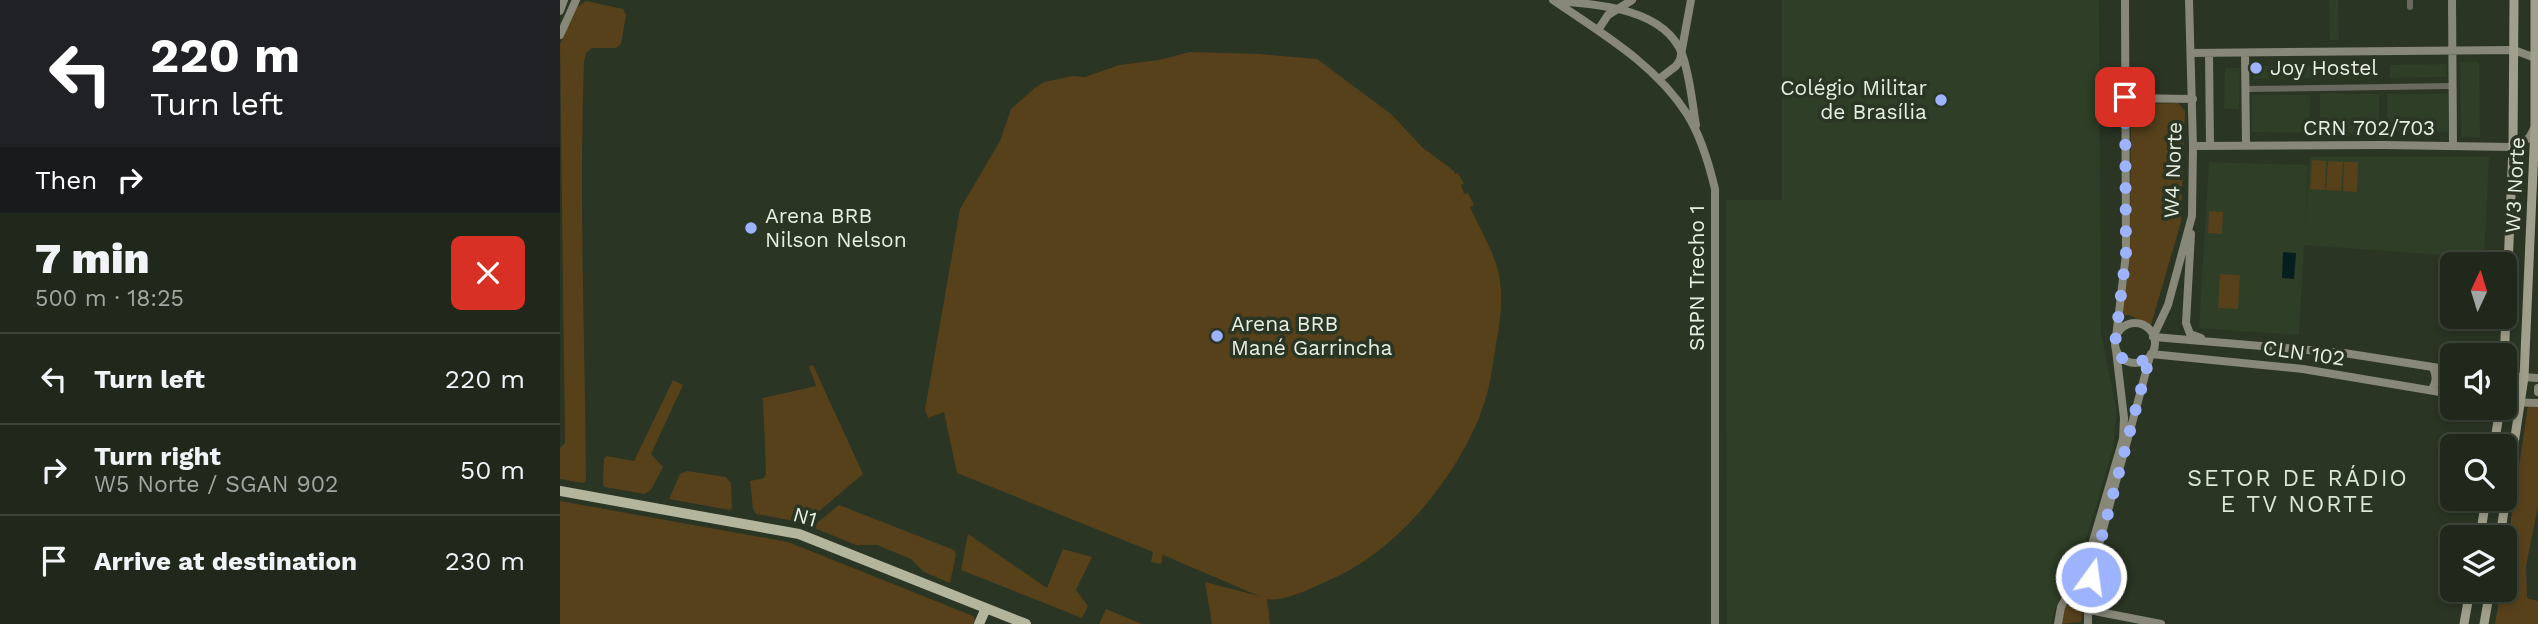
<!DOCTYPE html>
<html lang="en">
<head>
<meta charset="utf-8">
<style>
	body { margin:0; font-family:"Work Sans",sans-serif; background:#283024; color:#f1f3f6; height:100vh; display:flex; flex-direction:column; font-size:26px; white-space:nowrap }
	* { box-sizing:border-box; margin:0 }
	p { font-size:23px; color:#a2a6a3 }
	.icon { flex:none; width:38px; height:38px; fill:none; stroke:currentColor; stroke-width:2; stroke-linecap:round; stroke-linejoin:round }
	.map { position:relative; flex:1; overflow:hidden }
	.panel { display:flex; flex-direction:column; background:#20281b; width:560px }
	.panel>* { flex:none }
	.hud { background:#202124; color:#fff; overflow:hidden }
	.needle { width:46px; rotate:4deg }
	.controls { position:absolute; left:1880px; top:252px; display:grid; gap:14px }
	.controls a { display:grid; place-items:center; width:77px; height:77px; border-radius:10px; background:#20281b; box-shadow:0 4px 10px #0003,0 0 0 2px #3d443a; font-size:35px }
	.pin { position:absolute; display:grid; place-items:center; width:60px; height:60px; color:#fff; margin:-30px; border-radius:14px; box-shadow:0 4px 10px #0006 }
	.me { position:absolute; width:77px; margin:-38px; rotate:14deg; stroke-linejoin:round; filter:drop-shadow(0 0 5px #0008) }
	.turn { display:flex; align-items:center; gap:24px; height:147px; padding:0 35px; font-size:32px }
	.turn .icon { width:91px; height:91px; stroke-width:2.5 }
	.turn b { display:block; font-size:49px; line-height:60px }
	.then { display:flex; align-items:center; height:66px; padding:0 35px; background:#0003; gap:14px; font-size:26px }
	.round { display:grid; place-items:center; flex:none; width:74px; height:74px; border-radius:10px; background:#283024 }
	.overview { display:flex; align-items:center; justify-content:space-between; height:119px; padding:0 35px }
	h1 { font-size:42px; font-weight:800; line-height:52px }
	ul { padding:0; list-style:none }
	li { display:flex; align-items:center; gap:21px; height:91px; padding:0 35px; border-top:2px solid #3d443a }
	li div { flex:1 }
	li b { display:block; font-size:26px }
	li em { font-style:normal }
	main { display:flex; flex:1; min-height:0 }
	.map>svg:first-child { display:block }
</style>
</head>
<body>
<main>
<section class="panel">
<div class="hud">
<div class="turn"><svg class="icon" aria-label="left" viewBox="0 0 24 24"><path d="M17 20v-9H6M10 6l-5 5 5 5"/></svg><div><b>220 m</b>Turn left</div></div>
<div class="then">Then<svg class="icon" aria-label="right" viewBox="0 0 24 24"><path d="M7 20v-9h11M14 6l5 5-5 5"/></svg></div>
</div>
<div class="overview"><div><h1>7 min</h1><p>500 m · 18:25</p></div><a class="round" style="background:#d93025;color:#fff"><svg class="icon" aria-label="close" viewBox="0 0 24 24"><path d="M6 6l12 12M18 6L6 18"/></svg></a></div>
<ul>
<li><svg class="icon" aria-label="left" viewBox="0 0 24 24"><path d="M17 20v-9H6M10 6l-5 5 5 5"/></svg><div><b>Turn left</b></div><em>220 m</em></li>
<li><svg class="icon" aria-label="right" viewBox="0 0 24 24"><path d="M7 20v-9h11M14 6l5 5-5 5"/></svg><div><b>Turn right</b><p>W5 Norte / SGAN 902</p></div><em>50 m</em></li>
<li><svg class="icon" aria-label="arrive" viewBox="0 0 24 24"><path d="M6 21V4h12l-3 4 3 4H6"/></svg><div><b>Arrive at destination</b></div><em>230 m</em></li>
</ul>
</section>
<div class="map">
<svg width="1978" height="624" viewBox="0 0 1978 624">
	<rect width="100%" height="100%" fill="#2a3524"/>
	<path fill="#2f3e27" d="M1222,0H1539L1541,333L1557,412L1553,449L1525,543L1493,614L1492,624H1167L1166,200H1222Z
		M1769,0H1778L1779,40H1770Z
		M1900,62H1919L1920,137H1901Z
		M1818,64V78H1761V65Z
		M1886,64L1887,77L1830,78V65Z
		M1751,65V78L1694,79V66Z
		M1665,68H1680L1679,109H1664Z
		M1760,93L1819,94V133H1760Z
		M1827,94H1888V132L1827,131Z
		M1692,95H1750L1749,133L1692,132Z
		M1750,157H1929L1924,258L1744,245L1739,335L1639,328L1649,162L1748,165L1745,228Z"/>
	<path fill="#56411b" d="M26,1L63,9L66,15L61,44L56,48H32L26,53L24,61C19,200 25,341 26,480L24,483L0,479V448L5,443L0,44L17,7Z
		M630,52L699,54L757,59L831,114L863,148L894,171L895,174L898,173L904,184L901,185L904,194L908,193L914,205L910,207C920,230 937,256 940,281C943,302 940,324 936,344C933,365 930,387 923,407C899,475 838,550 772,579C756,586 723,603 707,599L710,624H652L645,582L699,596L603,555L601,564L591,562L593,552L397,473L384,412L368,418L365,410L400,209L440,141L451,109L476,87L485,82L512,76L525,77L559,65L599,60Z
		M1618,103L1625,111L1621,222L1591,325L1569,315L1559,316L1567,281L1570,253L1571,107L1574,104Z
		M1752,160L1766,161L1765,190L1750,189Z
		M1768,161L1783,162L1781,191L1766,190Z
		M1784,162H1798L1797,192L1783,191Z
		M1649,211L1663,212L1662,234L1648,233Z
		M1660,274L1680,275L1678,309L1658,308Z
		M253,365L303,474L245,523L196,514L193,509L190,481L204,478L206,474L203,398L256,386L249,366Z
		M113,380L123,385L91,454L103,467L91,490L84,494L45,487L43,484L44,459L46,456L74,461Z
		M1968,406L1978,407V506L1966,566L1967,598L1978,601V624H1935L1941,590H1944V566Z
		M127,471L166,477L171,483L172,508L170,510L109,499L120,474Z
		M0,501L228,542L413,616L415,619L414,624H0Z
		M279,505L394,550L396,554L390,583L364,572L351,559L317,545H296L252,527Z
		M408,534L487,588L503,549L532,557L516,590L528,606L522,618L401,570Z
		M1511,603H1517L1522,613L1521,622L1500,624L1504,608Z
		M546,609L582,624H539Z"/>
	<path fill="#051f1e" d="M1723,252L1736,253L1734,279L1722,278Z"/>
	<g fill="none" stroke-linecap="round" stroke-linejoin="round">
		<path stroke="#69695f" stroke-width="6" d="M1850,7V0
			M1686,89L1892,86"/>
		<path stroke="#878878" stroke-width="8" d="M993,0C1041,33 1095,64 1127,114C1141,136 1149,164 1155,189V624
			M1892,0L1893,145
			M997,1C1038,4 1105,9 1122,54C1130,76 1132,102 1136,125
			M0,11L4,0
			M1038,30L1048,15L1072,0
			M0,35L16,0
			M1631,53L1954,50L1978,59
			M1649,53L1650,145
			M1685,53L1686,145
			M1099,79L1116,66L1120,60L1131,0
			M1565,98L1633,99
			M1633,146L1823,145L1953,147L1969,138L1975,127
			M1631,234L1626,323L1630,334L1641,338
			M1555 343a20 20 0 1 1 40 0a20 20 0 1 1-40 0Z
			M1556,337L1566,254L1565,0
			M1593,337L1608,305L1632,216L1633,146L1629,0
			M1594,337L1784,353L1892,370
			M1591,354L1743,369L1892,394
			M1944,376L1978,378
			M1978,388V392
			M1871,390C1877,383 1877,376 1873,368
			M1944,402L1978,403
			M1525,601C1544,519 1569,438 1590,356
			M1529,610L1601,624
			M1498,624L1501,607L1529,555L1563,439L1564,418L1556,350
			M1528,624V607"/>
		<path stroke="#9f9f8b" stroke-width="9" d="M1944,363L1953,147L1954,0
			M1934,446L1940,408
			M1920,537L1926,499
			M1940,537L1964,377L1975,126V0
			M1904,624L1910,590
			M1924,624L1930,590"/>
		<path stroke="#b4b59d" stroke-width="10" d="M0,491L239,534L466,624
			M419,624L426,608"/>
	</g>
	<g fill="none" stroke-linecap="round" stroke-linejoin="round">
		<path stroke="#9eb3fd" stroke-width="12" stroke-dasharray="0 21.6" d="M1531,577L1590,356C1576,368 1558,363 1555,344L1566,254L1565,97"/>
	</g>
	<g fill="#9eb3fd" stroke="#2a3524" stroke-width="2.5">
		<circle cx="1696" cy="68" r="7"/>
		<circle cx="1381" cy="100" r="7"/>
		<circle cx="191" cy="228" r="7"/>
		<circle cx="657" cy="336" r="7"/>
	</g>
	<g text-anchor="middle" stroke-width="7" stroke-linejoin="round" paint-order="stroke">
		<g font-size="21" fill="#e7eee3" stroke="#2a3524" text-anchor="start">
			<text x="1710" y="75">Joy Hostel</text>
			<text x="1367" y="95" text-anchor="end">Colégio Militar<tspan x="1367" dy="24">de Brasília</tspan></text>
			<text x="205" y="223">Arena BRB<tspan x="205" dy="24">Nilson Nelson</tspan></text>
			<text x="671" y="331">Arena BRB<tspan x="671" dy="24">Mané Garrincha</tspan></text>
		</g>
		<g font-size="21" fill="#e7eee3" stroke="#2a3524">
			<text x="1809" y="135">CRN 702/703</text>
			<text transform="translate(1613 170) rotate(-88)" y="7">W4 Norte</text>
			<text transform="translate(1955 185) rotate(-87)" y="7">W3 Norte</text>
			<text transform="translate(1137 278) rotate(-90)" y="7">SRPN Trecho 1</text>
			<text transform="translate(1744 353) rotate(8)" y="7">CLN 102</text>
			<text transform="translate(245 517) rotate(16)" y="7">N1</text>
		</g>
		<g font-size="23" letter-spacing="2" fill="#d9e8d2" stroke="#2a3524">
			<text x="1738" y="486">SETOR DE RÁDIO<tspan x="1738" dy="26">E TV NORTE</tspan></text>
		</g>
	</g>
</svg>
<div class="controls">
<a><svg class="needle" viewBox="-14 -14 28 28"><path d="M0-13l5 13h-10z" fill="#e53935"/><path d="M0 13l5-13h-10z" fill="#a2a6a3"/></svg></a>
<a><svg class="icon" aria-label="sound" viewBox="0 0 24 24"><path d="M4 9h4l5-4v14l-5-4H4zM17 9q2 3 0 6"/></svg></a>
<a><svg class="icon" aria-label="search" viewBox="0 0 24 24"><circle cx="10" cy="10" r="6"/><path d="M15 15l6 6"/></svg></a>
<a><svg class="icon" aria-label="layers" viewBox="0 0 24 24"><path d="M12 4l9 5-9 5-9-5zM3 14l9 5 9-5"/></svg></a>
</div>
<div class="pin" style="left:1565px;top:97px;background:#d93025"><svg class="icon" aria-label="arrive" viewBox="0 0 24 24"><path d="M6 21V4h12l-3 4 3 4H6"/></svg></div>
<svg class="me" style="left:1531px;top:577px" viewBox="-20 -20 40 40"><circle r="17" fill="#9eb3fd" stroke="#fff" stroke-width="3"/><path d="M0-11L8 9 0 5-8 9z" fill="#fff"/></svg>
</div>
</main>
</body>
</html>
